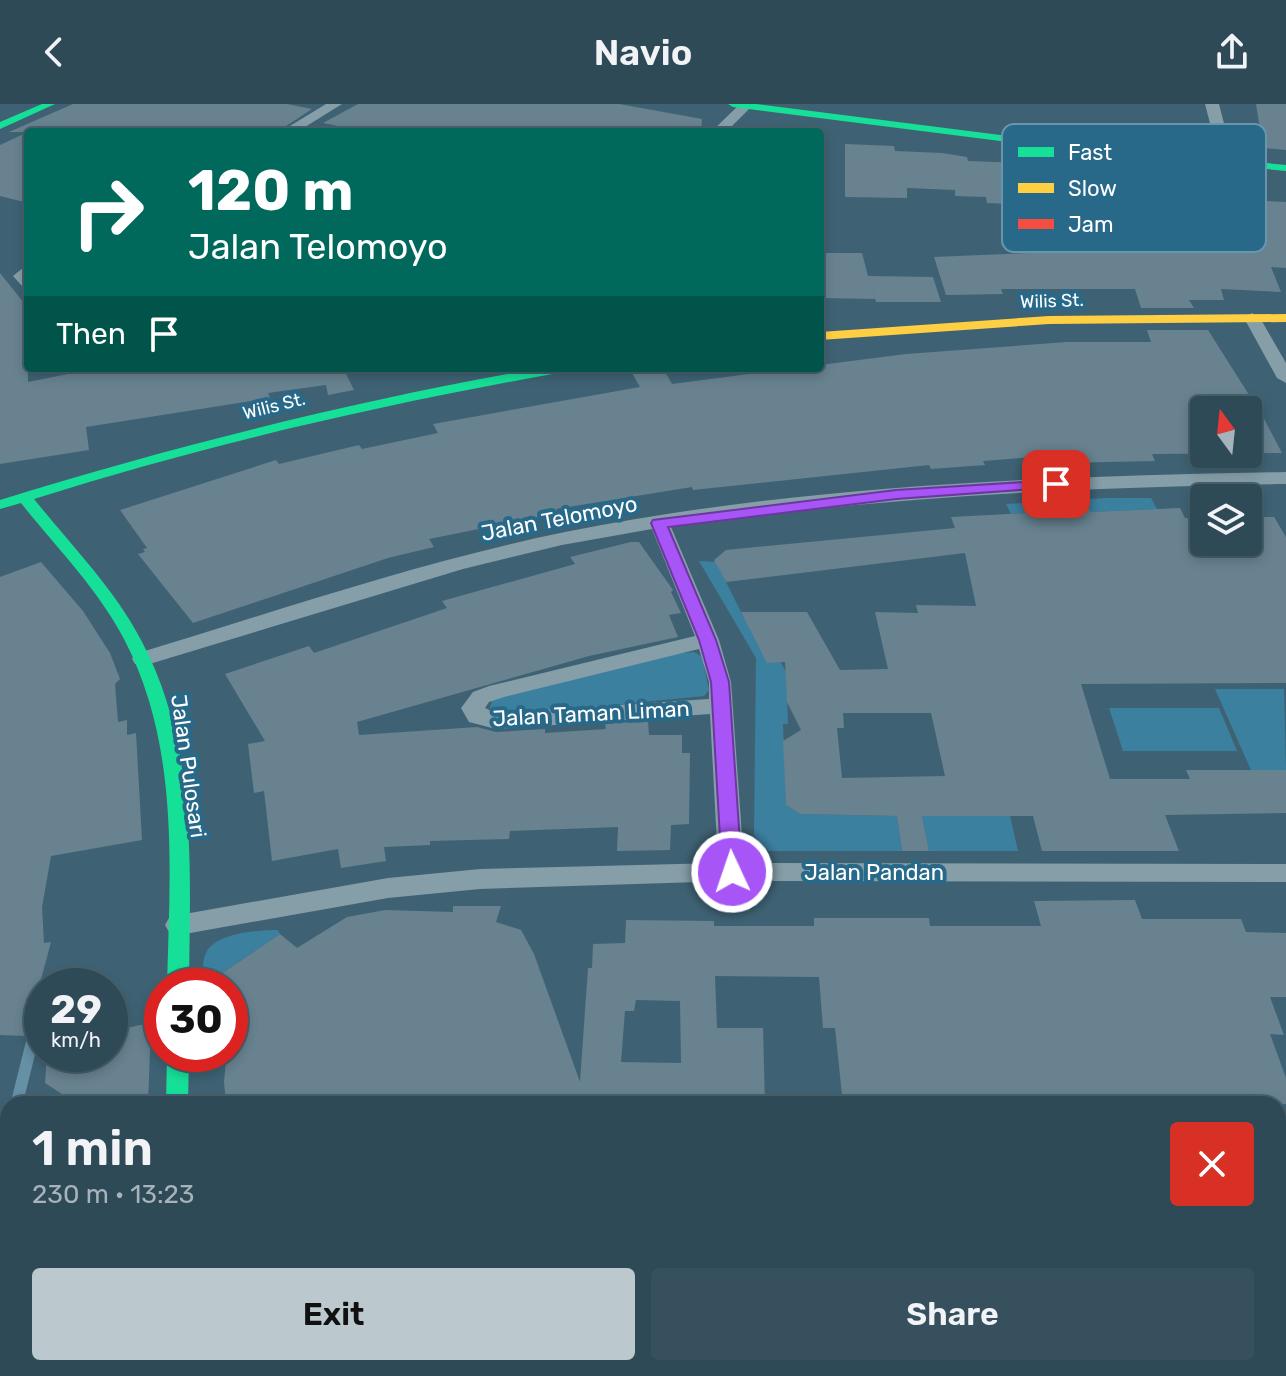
<!DOCTYPE html>
<html lang="en">
<head>
<meta charset="utf-8">
<style>
	body { margin:0; font-family:Rubik,sans-serif; background:#36515d; color:#f1f3f6; height:100vh; display:flex; flex-direction:column; font-size:30px; white-space:nowrap }
	* { box-sizing:border-box; margin:0 }
	p { font-size:26px; color:#a7b3ba }
	.icon { flex:none; width:44px; height:44px; fill:none; stroke:currentColor; stroke-width:2; stroke-linecap:round; stroke-linejoin:round }
	.map { position:relative; flex:1; overflow:hidden }
	.sheet { position:absolute; left:0px; top:992px; width:1286px; height:280px; display:flex; flex-direction:column; background:#2e4a57; border-radius:24px 24px 0 0; box-shadow:0 4px 12px #0003,0 0 0 2px #49626d }
	.sheet>* { flex:none }
	.hud { position:absolute; left:24px; top:24px; width:800px; height:244px; border-radius:8px; box-shadow:0 4px 12px #0003,0 0 0 2px #49626d; background:#00695c; color:#fff; overflow:hidden }
	.needle { width:52px; rotate:345deg }
	.buttons { position:absolute; left:1190px; top:292px; display:grid; gap:16px }
	.buttons a { display:grid; place-items:center; width:72px; height:72px; border-radius:8px; background:#2e4a57; box-shadow:0 4px 12px #0003,0 0 0 2px #49626d; font-size:40px }
	.speed { position:absolute; left:24px; top:864px; display:flex; gap:16px; font-size:40px; font-weight:700; text-align:center }
	.speed>* { display:grid; place-content:center; width:104px; height:104px; border-radius:50%; background:#2e4a57; box-shadow:0 4px 12px #0003,0 0 0 2px #49626d; line-height:1 }
	.speed small { font-size:20px; font-weight:400 }
	.speed .limit { border:12px solid #d22; background:#fff; color:#111 }
	.pin { position:absolute; display:grid; place-items:center; width:68px; height:68px; color:#fff; margin:-34px; border-radius:16px; box-shadow:0 4px 12px #0006 }
	.me { position:absolute; width:88px; margin:-44px; rotate:357deg; stroke-linejoin:round; filter:drop-shadow(0 0 6px #0008) }
	.turn { display:flex; align-items:center; gap:28px; height:168px; padding:0 32px; font-size:36px }
	.turn .icon { width:104px; height:104px; stroke-width:2.5 }
	.turn b { display:block; font-size:56px; line-height:68px }
	.then { display:flex; align-items:center; height:76px; padding:0 32px; background:#0003; gap:16px; font-size:30px }
	.round { display:grid; place-items:center; flex:none; width:84px; height:84px; border-radius:8px; background:#36515d }
	.overview { display:flex; align-items:center; justify-content:space-between; height:136px; padding:0 32px }
	h1 { font-size:48px; font-weight:600; line-height:60px }
	.action { display:flex; gap:16px; margin-top:auto; padding:16px 32px }
	.action a { flex:1; height:92px; border-radius:8px; background:#bbc8ce; color:#111; font-size:32px; font-weight:600; line-height:92px; text-align:center }
	.action a+a { background:#36515d; color:#f1f3f6 }
	header { display:flex; justify-content:space-between; align-items:center; height:104px; padding:0 32px; background:#2e4a57; font-size:36px; font-weight:600 }
	.map>svg:first-child { display:block }
</style>
</head>
<body>
<header><svg class="icon" aria-label="back" viewBox="0 0 24 24"><path d="M15 5l-7 7 7 7"/></svg>Navio<svg class="icon" aria-label="share" viewBox="0 0 24 24"><path d="M12 15V3M7 8l5-5 5 5M5 13v7h14v-7"/></svg></header>
<div class="map">
<svg width="1286" height="1272" viewBox="0 0 1286 1272">
	<rect width="100%" height="100%" fill="#3e6274"/>
	<path fill="#3c80a0" d="M1105,394H1151L1157,405L1091,408L1085,399L1060,400L1063,407L1011,410L1006,400Z
		M699,457L716,458L743,512L756,511L786,568L788,620H783L786,701L800,710L897,712L902,747H768L754,731L756,554Z
		M694,548L702,553L709,586L704,592L501,612L493,609L490,604L493,594L682,549Z
		M1215,585H1284L1286,666H1251Z
		M1109,604H1219L1237,647H1123Z
		M922,712H1010L1018,747H929Z
		M278,826L280,830L207,879L203,875C203,867 202,857 206,849C215,829 258,826 278,826Z"/>
	<g fill="none" stroke-linecap="round" stroke-linejoin="round">
		<path stroke="#6590a5" stroke-width="12" d="M17,998L36,922
			M0,1051L7,1028"/>
	</g>
	<path fill="#688290" fill-rule="evenodd" d="M73,0H287L312,5L277,28H9Z
		M358,0H619L702,15L701,28H367L323,19Z
		M1256,0H1286V46L1263,44Z
		M28,28V99L0,92V41Z
		M845,40L894,42L895,47L942,49L967,53L968,57L1024,59L1025,61L1063,64L1065,60L1105,62L1123,133L1190,136L1178,93L1286,98V164L1271,163L1281,188L1221,185L1224,196H1189L1194,204H1141L1135,185H1001L1003,190L946,191L934,153L1051,148L1034,101L987,99L986,93L955,92V86L907,84V94L845,93Z
		M820,149H862L868,172L933,173L941,198H876L870,177L875,195L820,194Z
		M0,169L28,204V278L98,264H343L354,286L328,291L326,281L268,289L270,294L86,323L89,346L0,360Z
		M1147,226H1208L1263,313L1282,349L1152,350L1155,357L1062,359L1058,351L983,357L985,361L931,365L929,361L693,386L692,383L556,405L558,409L429,435L434,443L388,454L193,519L138,450L145,448L143,445L147,444L120,406L276,356L279,360L359,341L362,345L438,329L433,320L640,283L632,269L663,264L672,280L795,264H820V261L906,250L1067,238H1151ZM1204,306H1248V350H1204Z
		M1085,399L1091,408L1180,404L1185,414H1204V438H1248V413H1274L1286,433V579L1081,580L1110,675H1190L1186,666H1286V709L1165,711L1179,747H1042L1033,712H922L929,747H902L897,712L800,710L786,701L783,637L801,626L787,598L785,558L767,559L741,508H807L840,566L888,565L875,508L918,509L916,501L976,502L965,449L726,478L714,456L726,446L955,424L951,413L1063,407L1059,400ZM843,609H931L945,672L842,674L837,624H844Z
		M631,438H639L673,486L671,488L681,509L669,511L678,533L589,552L357,618L359,631L477,623L496,628L545,625V629L606,625L605,620L648,617L649,631H682V649H690L689,720L671,721L670,746L617,747L618,723L510,727L509,735L430,737V741L384,743L386,757L341,764L338,745L272,757L264,687L254,689L248,640L265,637L225,570L309,542L314,549L447,504L442,497L575,460L570,453Z
		M41,458L83,507L110,549L120,575L115,580L118,618L127,616V631L136,629L142,736L51,752L42,803L44,839L51,838L26,932L0,931V473Z
		M1135,796L1142,815H1241L1246,828L1286,829V893H1270L1284,931L1270,930L1286,974V1000H843L835,924H823L819,873L715,872L717,924H763L765,1000H226L224,978L226,955L232,935L244,916L230,902V882H203L280,830L297,844L347,813L385,806L453,808V802H501L496,818L521,826L534,850L580,978L588,864H592L593,840L625,839L626,816L714,817V822H814V814H929L930,822H1041L1034,797ZM636,896L680,897L681,959L621,958L625,907H634Z
		M151,919L148,1000H77L45,979L47,950H110V927Z"/>
	<g fill="none" stroke-linecap="round" stroke-linejoin="round">
		<path fill="#859ea8" fill-rule="evenodd" d="M326,0H342L297,28H280Z
			M740,0L752,2L726,28H711Z
			M1205,0H1219L1234,58L1232,61L1220,58Z
			M28,160V184L22,182L13,172Z
			M1252,209L1260,214L1286,259V279L1277,274L1244,214Z
			M1286,368V380C1081,383 874,393 671,423L719,536L731,578L744,759L1286,760V778L732,777L480,785L388,794L179,831L169,828L165,821L169,814L179,811L388,774L480,765L718,759L710,610L496,625L469,618L461,604L473,588L489,582L695,532L652,425L562,441L463,465L143,562L135,560L132,555L135,550C277,507 419,458 565,428C798,381 1049,372 1286,368ZM699,545L709,578V595L496,609L485,604L489,598L504,593Z
			M36,1264H70V1272H36Z
			M475,1264H509L508,1272H474Z
			M589,1264H623L622,1272H588Z"/>
		<path fill="#16e098" fill-rule="evenodd" d="M42,0H55L0,25V18Z
			M728,0H756L1056,38L1286,61V67L1056,44L733,3Z
			M541,264H571L564,268C384,300 208,340 34,395C70,440 114,484 141,536C198,642 190,765 189,882H167C170,766 180,642 124,535C98,485 56,443 21,399L0,405V396C177,341 358,296 541,264Z
			M167,950H189L188,1000H166Z"/>
		<path fill="#ffcf43" fill-rule="evenodd" d="M1286,210V218L1049,220L820,236V228L1049,212Z
			M0,1096L8,1097V1119L0,1118Z"/>
		<path fill="#f24e42" fill-rule="evenodd" d="M1278,1174H1286V1198H1278Z"/>
	</g>
	<path fill="#a855f7" stroke="#6d37a1" stroke-width="2" d="M1056,376L1061,377V383L896,395L668,423L716,536L729,578L742,768L739,773H725L722,768L711,578L699,536L651,419L653,416L896,386Z"/>
	<g text-anchor="middle" stroke-width="8" stroke-linejoin="round" paint-order="stroke">
		<g font-size="18" fill="#fff" stroke="#28698a">
			<text transform="translate(1052 197) rotate(-2)" y="6">Wilis St.</text>
			<text transform="translate(274 302) rotate(-14)" y="6">Wilis St.</text>
		</g>
		<g font-size="22" fill="#fff" stroke="#28698a">
			<text transform="translate(559 414) rotate(-11)" y="8">Jalan Telomoyo</text>
			<text transform="translate(591 609) rotate(-3)" y="8">Jalan Taman Liman</text>
			<text transform="translate(189 662) rotate(82)" y="8">Jalan Pulosari</text>
			<text x="874" y="776">Jalan Pandan</text>
		</g>
	</g>
	<rect x="1002" y="20" width="264" height="128" rx="12" fill="#28698a" stroke="#6896ad" stroke-width="2"/>
	<rect x="1018" y="43" width="36" height="10" fill="#16e098"/>
	<rect x="1018" y="79" width="36" height="10" fill="#ffcf43"/>
	<rect x="1018" y="115" width="36" height="10" fill="#f24e42"/>
	<g font-size="22" fill="#fff">
		<text x="1068" y="56">Fast</text>
		<text x="1068" y="92">Slow</text>
		<text x="1068" y="128">Jam</text>
	</g>
</svg>
<div class="buttons">
<a><svg class="needle" viewBox="-14 -14 28 28"><path d="M0-13l5 13h-10z" fill="#e53935"/><path d="M0 13l5-13h-10z" fill="#a7b3ba"/></svg></a>
<a><svg class="icon" aria-label="layers" viewBox="0 0 24 24"><path d="M12 4l9 5-9 5-9-5zM3 14l9 5 9-5"/></svg></a>
</div>
<div class="speed"><div>29<small>km/h</small></div><div class="limit">30</div></div>
<div class="pin" style="left:1056px;top:380px;background:#d93025"><svg class="icon" aria-label="arrive" viewBox="0 0 24 24"><path d="M6 21V4h12l-3 4 3 4H6"/></svg></div>
<svg class="me" style="left:732px;top:768px" viewBox="-20 -20 40 40"><circle r="17" fill="#a855f7" stroke="#fff" stroke-width="3"/><path d="M0-11L8 9 0 5-8 9z" fill="#fff"/></svg>
<div class="hud">
<div class="turn"><svg class="icon" aria-label="right" viewBox="0 0 24 24"><path d="M7 20v-9h11M14 6l5 5-5 5"/></svg><div><b>120 m</b>Jalan Telomoyo</div></div>
<div class="then">Then<svg class="icon" aria-label="arrive" viewBox="0 0 24 24"><path d="M6 21V4h12l-3 4 3 4H6"/></svg></div>
</div>
<section class="sheet">
<div class="overview"><div><h1>1 min</h1><p>230 m · 13:23</p></div><a class="round" style="background:#d93025;color:#fff"><svg class="icon" aria-label="close" viewBox="0 0 24 24"><path d="M6 6l12 12M18 6L6 18"/></svg></a></div>
<div class="action"><a>Exit</a><a>Share</a></div>
</section>
</div>
</body>
</html>
